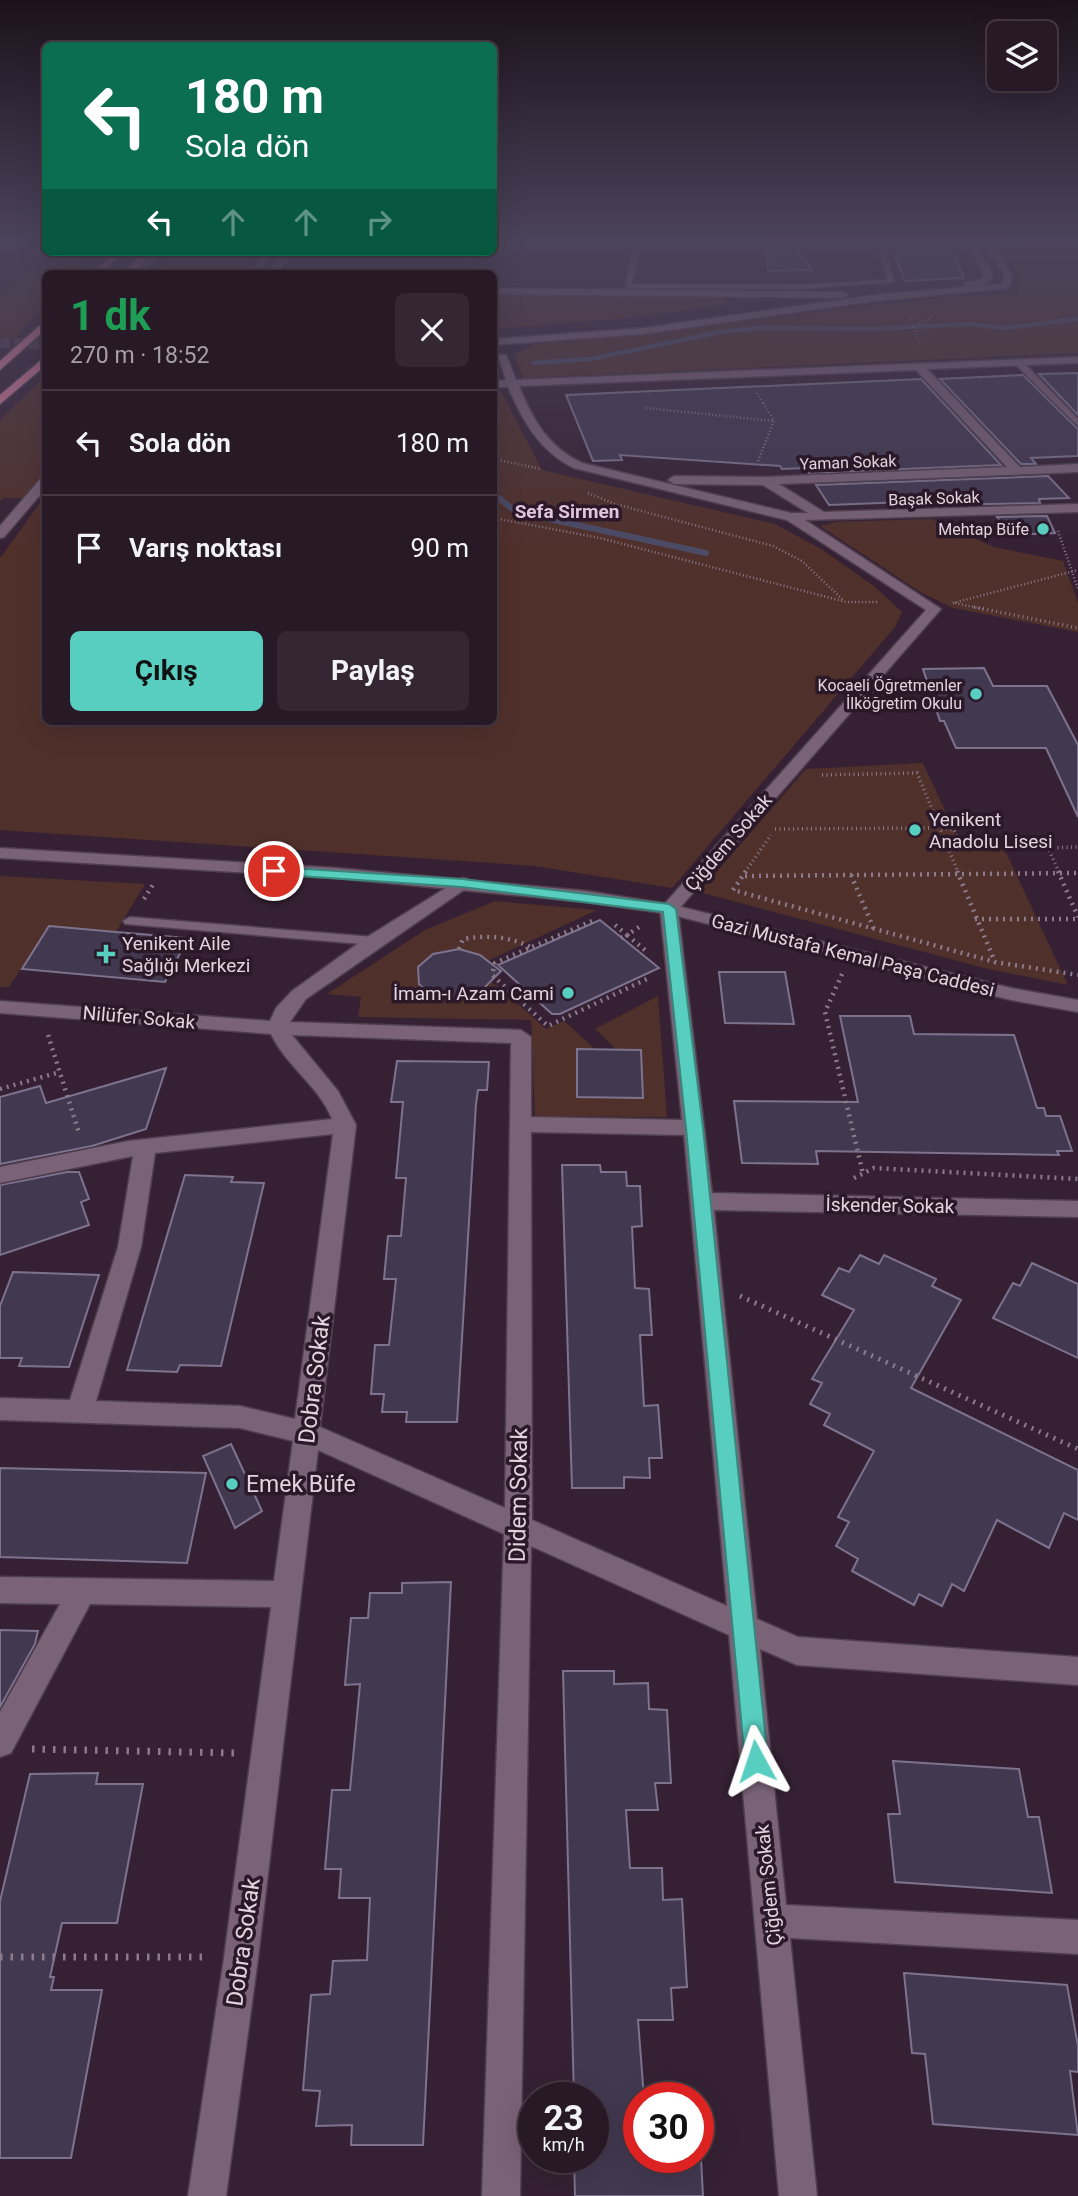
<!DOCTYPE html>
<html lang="tr">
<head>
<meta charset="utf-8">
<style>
	body { margin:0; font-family:Roboto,sans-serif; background:#342632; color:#f1f3f6; height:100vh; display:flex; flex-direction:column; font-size:26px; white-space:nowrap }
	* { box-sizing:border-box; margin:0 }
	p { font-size:23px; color:#a5a0a7 }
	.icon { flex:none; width:38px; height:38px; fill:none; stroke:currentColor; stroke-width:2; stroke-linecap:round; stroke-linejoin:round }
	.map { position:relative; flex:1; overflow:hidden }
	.panel { position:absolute; left:42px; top:270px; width:455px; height:455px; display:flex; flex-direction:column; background:#281926; border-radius:10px; box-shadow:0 7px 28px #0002,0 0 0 2px #443843 }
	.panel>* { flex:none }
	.banner { position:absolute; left:42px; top:42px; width:455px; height:214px; border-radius:10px; box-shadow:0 7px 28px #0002,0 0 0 2px #443843; background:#0b6e4f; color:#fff; overflow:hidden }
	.fabs { position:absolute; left:987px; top:21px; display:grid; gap:14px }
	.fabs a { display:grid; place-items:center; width:70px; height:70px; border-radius:10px; background:#281926; box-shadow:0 7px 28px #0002,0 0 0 2px #443843; font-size:35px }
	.speed { position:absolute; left:518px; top:2082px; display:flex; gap:14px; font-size:35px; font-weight:700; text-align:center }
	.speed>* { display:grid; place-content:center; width:91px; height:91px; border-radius:50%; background:#281926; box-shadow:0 7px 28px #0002,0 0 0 2px #443843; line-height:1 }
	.speed small { font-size:18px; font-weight:400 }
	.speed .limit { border:10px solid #d22; background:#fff; color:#111 }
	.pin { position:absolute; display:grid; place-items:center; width:60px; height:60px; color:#fff; margin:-30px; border:4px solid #fff; border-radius:50%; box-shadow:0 2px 7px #0007 }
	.me { position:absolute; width:77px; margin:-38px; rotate:355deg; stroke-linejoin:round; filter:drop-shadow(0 0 5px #0008) }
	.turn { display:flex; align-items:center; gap:24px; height:147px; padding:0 28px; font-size:32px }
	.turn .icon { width:91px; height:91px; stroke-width:2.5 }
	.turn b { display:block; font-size:49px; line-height:60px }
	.lanes { display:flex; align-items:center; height:66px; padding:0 28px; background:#0003; justify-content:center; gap:35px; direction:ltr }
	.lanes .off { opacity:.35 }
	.round { display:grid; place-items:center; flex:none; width:74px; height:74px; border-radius:10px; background:#342632 }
	.overview { display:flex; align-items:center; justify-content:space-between; height:119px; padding:0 28px }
	h1 { font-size:42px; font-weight:700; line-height:52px; color:#1e9e55 }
	.primary-button { display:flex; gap:14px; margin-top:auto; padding:14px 28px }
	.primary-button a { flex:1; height:80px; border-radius:10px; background:#58cec0; color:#111; font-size:28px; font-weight:700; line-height:80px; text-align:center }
	.primary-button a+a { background:#342632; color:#f1f3f6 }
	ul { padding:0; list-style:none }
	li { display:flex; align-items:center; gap:21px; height:105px; padding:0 28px; border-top:2px solid #443843 }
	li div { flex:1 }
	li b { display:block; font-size:26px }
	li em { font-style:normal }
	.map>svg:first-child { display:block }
</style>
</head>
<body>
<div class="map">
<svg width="1078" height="2196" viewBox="0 0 1078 2196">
	<rect width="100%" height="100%" fill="#352133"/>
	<path fill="#50302b" d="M997,242H1078V353L523,378L514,354L535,344C697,333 856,300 1017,293L1019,275Z
		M45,244L46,252H98L74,273H46L45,305L14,339L0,337V296L31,267L18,266Z
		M176,252H259L240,273H152Z
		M494,293L720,297L734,303L630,318L494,329Z
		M45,376L46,721H494V378L542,470L775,524L823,550L875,587L902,612L895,627L672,888L535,866L0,830V558L43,499L3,498L0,501V420Z
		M931,519L994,547L1063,561L1078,603V632L953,608L922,593L820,526L836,522Z
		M923,763L962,847L1004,848L1068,985L988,969L699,892L806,769Z
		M0,876L145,884L116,932L49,926L9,987H0Z
		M495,901L597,910L487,961C465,944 436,946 418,967L419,984C443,999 468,1004 490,982L498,986L546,1029L564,1021L595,1049L577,1050V1097L643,1098L617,1050L595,1029L658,996L667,1117L535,1116L531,1020L358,1017L361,997L327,994L425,930Z"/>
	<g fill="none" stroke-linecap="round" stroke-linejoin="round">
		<path stroke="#4b4b66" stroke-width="4.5" d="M533,363L591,359L720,332L759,328L876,329L968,324L1006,328L1078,319"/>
		<path stroke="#4b4b66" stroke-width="6" d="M494,494L511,508L526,514L706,553"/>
	</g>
	<path fill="#423951" stroke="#7d738e" stroke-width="2" d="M766,242H792L812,270L768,271Z
		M896,243L949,244L964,278L905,281L890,245Z
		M1078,373V415L1039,374Z
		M1023,375L1078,429V456L1031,458L1036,464H1021L940,379Z
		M921,379L1001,465L809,473L806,468L782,469L780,466L620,455L622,460L593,461L566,395Z
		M1048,476L1069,498L1039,499L1040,503L987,504L961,503L958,500L829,505L816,485Z
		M1047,516L1055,533L1011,535L997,517Z
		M984,668L993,686H1047L1078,745V817L1046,748H956L944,721H940L923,669Z
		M600,920L659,968L560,1014H552L498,965Z
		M49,926L116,932L188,938L165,982L22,969Z
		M459,949L480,955L501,971L483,989L462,997L437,996L426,991L419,984L418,967L433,954Z
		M719,972H785L794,1024L725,1023Z
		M840,1016H910L914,1034L1014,1035L1037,1108H1044L1046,1116H1060L1072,1151H1057L1059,1155L816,1151L818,1164L742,1163L734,1101L858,1102Z
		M577,1049L641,1050L643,1098L577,1097Z
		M397,1061L489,1062L487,1090H478L476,1104L457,1422H406L407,1412H382L384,1394H371L375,1345H389L396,1279H384L388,1236H401L406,1178H396L403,1102H391Z
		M166,1068L146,1129L92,1146L0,1164V1097L40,1086L46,1103Z
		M562,1165H600L601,1172H626L627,1186H640L642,1226L632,1227L635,1288L649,1289L652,1335H640L644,1406L658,1405L662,1458H649L650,1478L624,1477V1488H572Z
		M67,1172H79L89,1199L81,1202L89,1225L0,1255V1185Z
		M185,1175L233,1177L231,1182L264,1183L221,1366L180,1365L177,1372L127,1370Z
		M860,1255L879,1264L884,1255L936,1279L932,1286L961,1300L911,1388L1078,1470V1520L1064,1513L1049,1548L997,1520L964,1591L952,1584L942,1606L919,1594L914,1605L852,1571L858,1559L836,1546L849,1522L838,1517L874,1451L824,1425L830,1414L810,1404L822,1383L812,1379L854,1310L822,1295L839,1268L849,1272Z
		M1032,1263L1078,1284V1358L993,1318L1013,1283L1020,1286Z
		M13,1272L99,1275L69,1367L19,1366L22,1358H0V1306Z
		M231,1444L262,1511L235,1528L203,1456Z
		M0,1468L206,1473L187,1563L0,1557Z
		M451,1582L423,2145H351L352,2125L316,2126L320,2091L303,2090L311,1995L330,1994L333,1961L367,1960L370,1898H339L341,1869H325L332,1790H350L360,1684L345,1685L351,1618H368L370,1593H402V1583Z
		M0,1630L38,1631L35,1644L0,1707Z
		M563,1671H614V1684L648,1683L649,1709L667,1710L671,1783H655L658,1810H626L630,1868H662L663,1900L682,1899L687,1987L671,1988L673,2020H638L644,2098H639V2158H701L703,2196H575L574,2158H593V2098H574Z
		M893,1761L1019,1769L1028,1817H1039L1052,1893L895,1882L888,1814H900Z
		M98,1773L96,1784H143L117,1923H62L50,1977H54L51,1990H102L71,2158H0V1901L30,1774Z
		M904,1973L1067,1985L1078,2046V2072L1070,2071L1078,2135L933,2124L925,2054L912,2053Z"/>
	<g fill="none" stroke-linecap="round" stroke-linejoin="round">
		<path stroke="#4f3c4d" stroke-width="10" stroke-dasharray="10 4.5" stroke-linecap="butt" d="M0,343L46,344"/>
		<g stroke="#4f3f4e" stroke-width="3">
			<path id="lane" d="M635,242H641L632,284L797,285L887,280L877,242H883L894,282L797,289L628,288L625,286Z
				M157,252H164L140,273H133Z
				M1017,362H1023L1078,419V426L1017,366Z
				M130,917L374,937L381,941L374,945L125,924L123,921Z"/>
		</g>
		<g stroke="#4f3f4e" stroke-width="3">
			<path id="street" d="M267,252H276L258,273H249Z
				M284,252H293L276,273H267Z
				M494,288L843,292L848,295L843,298L494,294Z
				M498,355H506L516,380L1078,357V363L927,369L1020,467L1078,464V472L779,484L824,512L1078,504V512L805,520L941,609L678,910L712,1193L1078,1201V1217L714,1210L757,1619L798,1637L1078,1657V1685L797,1665L760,1649L786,1905L1078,1920V1954L790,1938L817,2196H779L729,1635L531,1546L520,2196H482L504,1534L318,1450L258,1958L226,2196H188L224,1958L271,1607L90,1604L11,1753L0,1757V1712L60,1604L0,1603V1577L274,1581L293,1441L240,1428L0,1420V1398L70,1400L118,1247L133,1156L0,1183V1167L128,1141L332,1119C319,1086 286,1066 271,1034L0,1013V1001L270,1021L276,1008L292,991L367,937L462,878L468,879L471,883L468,887L306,999L290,1022L521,1030L531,1037V1117L682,1120L660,909L926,610L787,520L574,468C539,451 523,421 508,387H494V381L506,380ZM916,370L1007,467L766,477L674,476L668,480L674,484L763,485L808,513H791L582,463C548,447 533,420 519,386ZM292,1035L511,1043L505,1508L320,1427L356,1125L338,1091ZM531,1132L684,1135L727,1606L532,1520ZM333,1134L295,1419L240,1406L96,1401L141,1247L155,1153Z
				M42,477H46V488L4,537L0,538V526Z"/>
		</g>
		<g stroke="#4f3f4e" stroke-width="3">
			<path id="secondary" d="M966,242H974L993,275L986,284L977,286L1002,284L1005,277L983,242H991L1013,277L1008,288L875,301L643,334L494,345V339L643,328L875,295L964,287V283L980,280L984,275Z
				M0,848L336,868L586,891L669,904L1011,988L1078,1000V1012L1011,1000L669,914L586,902L336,878L0,858Z"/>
		</g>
		<g stroke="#4f3f4e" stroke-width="3">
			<path id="highway" d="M115,252H124L102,273H93Z
				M145,252H154L133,273H124Z
				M46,320V329L0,370V361Z
				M46,356V365L0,404V395Z"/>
		</g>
		<path stroke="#8c7b8a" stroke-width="2" stroke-dasharray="1 2.5" stroke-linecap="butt" d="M909,314L921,347
			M913,327L934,315
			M757,393L763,403"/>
		<path stroke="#8c7b8a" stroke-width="2.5" stroke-dasharray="1 2.5" stroke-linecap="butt" d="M646,408L774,421
			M494,459L541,469
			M758,461L774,421L762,401
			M588,493L615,504L773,546L802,561L843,600
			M494,518L600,538L846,602H878
			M1058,531L1078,589
			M953,603L1078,570
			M955,603L983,609"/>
		<path stroke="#8c7b8a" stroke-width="3.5" stroke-dasharray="1 3.5" stroke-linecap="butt" d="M974,607L1078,628
			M822,775L917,773L958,872
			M775,829L939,828L954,830L962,847L1048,848
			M745,872L771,835
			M1059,872L1048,848L1078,847"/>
		<path stroke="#8c7b8a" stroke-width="4.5" stroke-dasharray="2 5" stroke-linecap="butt" d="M746,871L733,890L995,962L1078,975
			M957,871L995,962
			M1058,871L1078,917
			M851,875L874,929
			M745,876L1078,873
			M144,899L154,883
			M975,919H1078
			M592,921L495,963L492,975L548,1026L649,978
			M615,925L627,935L639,927
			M621,938L627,935L645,950
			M459,949L463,939C487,935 508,936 530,947
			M842,974L825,1012L863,1174
			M48,1035L79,1133
			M0,1089L60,1072
			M854,1178L874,1168L1078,1179"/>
		<path stroke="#8c7b8a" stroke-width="5" stroke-dasharray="2 6" stroke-linecap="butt" d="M740,1296L1078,1449"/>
		<path stroke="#8c7b8a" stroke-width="7" stroke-dasharray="2.5 8" stroke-linecap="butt" d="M32,1749L234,1753
			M0,1957H206"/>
		<use href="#lane" fill="#7a6277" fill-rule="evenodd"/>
		<use href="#street" fill="#7a6277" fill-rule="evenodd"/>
		<use href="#secondary" fill="#7a6277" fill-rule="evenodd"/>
		<use href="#highway" fill="#da7d9c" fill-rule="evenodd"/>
	</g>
	<linearGradient id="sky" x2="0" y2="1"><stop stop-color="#1d121c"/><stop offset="0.44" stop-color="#4b435b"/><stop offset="1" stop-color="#4b435b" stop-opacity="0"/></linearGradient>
	<rect width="1078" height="549" fill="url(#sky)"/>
	<path fill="#58cec0" stroke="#39867d" stroke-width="2" d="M274,867L462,879L669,904L676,909L703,1128L768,1761L764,1769L756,1773L748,1769L745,1761L686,1128L663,912L462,887L269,874V868Z"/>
	<g fill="#58cec0" stroke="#2b1829" stroke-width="2.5">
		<circle cx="1043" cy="529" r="7"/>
		<circle cx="976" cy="694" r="7"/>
		<circle cx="915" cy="830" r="7"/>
		<path d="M102.5 943.5h7v7h7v7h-7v7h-7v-7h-7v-7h7z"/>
		<circle cx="568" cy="993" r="7"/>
		<circle cx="232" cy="1484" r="7"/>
	</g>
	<g text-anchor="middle" stroke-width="7" stroke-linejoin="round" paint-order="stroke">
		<g font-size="16" fill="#e1d4df" stroke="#2b1829">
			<text transform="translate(848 462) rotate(-2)" y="6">Yaman Sokak</text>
			<text transform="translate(934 498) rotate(-2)" y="6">Başak Sokak</text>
		</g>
		<g font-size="16" fill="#e1d4df" stroke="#2b1829" text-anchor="end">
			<text x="1029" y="535">Mehtap Büfe</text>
			<text x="962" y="691">Kocaeli Öğretmenler<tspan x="962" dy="18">İlköğretim Okulu</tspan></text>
		</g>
		<g font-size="19" font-weight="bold" fill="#e0c5dc" stroke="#2b1829">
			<text x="567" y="518">Sefa Sirmen</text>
		</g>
		<g font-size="19" fill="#e1d4df" stroke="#2b1829" text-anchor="start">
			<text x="929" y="826">Yenikent<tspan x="929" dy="22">Anadolu Lisesi</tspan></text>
			<text x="122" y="950">Yenikent Aile<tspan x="122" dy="22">Sağlığı Merkezi</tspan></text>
			<text x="554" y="1000" text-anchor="end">İmam-ı Azam Cami</text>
		</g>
		<g font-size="19" fill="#e1d4df" stroke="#2b1829">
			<text transform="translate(728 842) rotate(-49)" y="7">Çiğdem Sokak</text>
			<text transform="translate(853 955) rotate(14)" y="7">Gazi Mustafa Kemal Paşa Caddesi</text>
			<text transform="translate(139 1017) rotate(5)" y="7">Nilüfer Sokak</text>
			<text transform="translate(890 1205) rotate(1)" y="7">İskender Sokak</text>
			<text transform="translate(768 1885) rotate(-96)" y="7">Çiğdem Sokak</text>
		</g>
		<g font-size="23" fill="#e1d4df" stroke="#2b1829">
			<text transform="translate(314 1379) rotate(-83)" y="8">Dobra Sokak</text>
			<text transform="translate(518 1495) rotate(-89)" y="8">Didem Sokak</text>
			<text transform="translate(243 1942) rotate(-82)" y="8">Dobra Sokak</text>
		</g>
		<g font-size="23" fill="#e1d4df" stroke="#2b1829" text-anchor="start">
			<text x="246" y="1492">Emek Büfe</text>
		</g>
	</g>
</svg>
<div class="fabs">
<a><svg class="icon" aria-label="layers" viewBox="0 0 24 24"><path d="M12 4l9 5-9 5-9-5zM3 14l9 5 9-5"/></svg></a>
</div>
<div class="speed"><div>23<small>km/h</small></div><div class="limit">30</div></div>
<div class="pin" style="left:274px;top:871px;background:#d93025"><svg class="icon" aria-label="arrive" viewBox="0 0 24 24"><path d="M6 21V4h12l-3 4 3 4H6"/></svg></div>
<svg class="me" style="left:756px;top:1761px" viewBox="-20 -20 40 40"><path d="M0-17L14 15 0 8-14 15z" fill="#58cec0" stroke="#fff" stroke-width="4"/></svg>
<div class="banner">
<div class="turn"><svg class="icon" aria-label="left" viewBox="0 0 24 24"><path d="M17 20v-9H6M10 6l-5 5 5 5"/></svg><div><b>180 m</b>Sola dön</div></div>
<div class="lanes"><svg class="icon" aria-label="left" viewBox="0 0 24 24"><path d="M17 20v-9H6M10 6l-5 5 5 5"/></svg><svg class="icon off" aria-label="ahead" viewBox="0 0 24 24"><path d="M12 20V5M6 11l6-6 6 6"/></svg><svg class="icon off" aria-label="ahead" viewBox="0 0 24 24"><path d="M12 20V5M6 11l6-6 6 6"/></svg><svg class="icon off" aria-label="right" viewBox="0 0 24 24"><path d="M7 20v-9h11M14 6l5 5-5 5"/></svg></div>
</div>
<section class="panel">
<div class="overview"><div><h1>1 dk</h1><p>270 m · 18:52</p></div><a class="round"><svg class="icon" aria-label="close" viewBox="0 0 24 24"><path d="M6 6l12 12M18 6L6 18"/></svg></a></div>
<ul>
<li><svg class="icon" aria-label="left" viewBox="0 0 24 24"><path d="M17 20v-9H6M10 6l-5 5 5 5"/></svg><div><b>Sola dön</b></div><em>180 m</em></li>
<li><svg class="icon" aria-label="arrive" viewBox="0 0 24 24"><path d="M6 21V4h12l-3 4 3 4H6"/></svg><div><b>Varış noktası</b></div><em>90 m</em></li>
</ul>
<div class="primary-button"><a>Çıkış</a><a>Paylaş</a></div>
</section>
</div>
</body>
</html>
